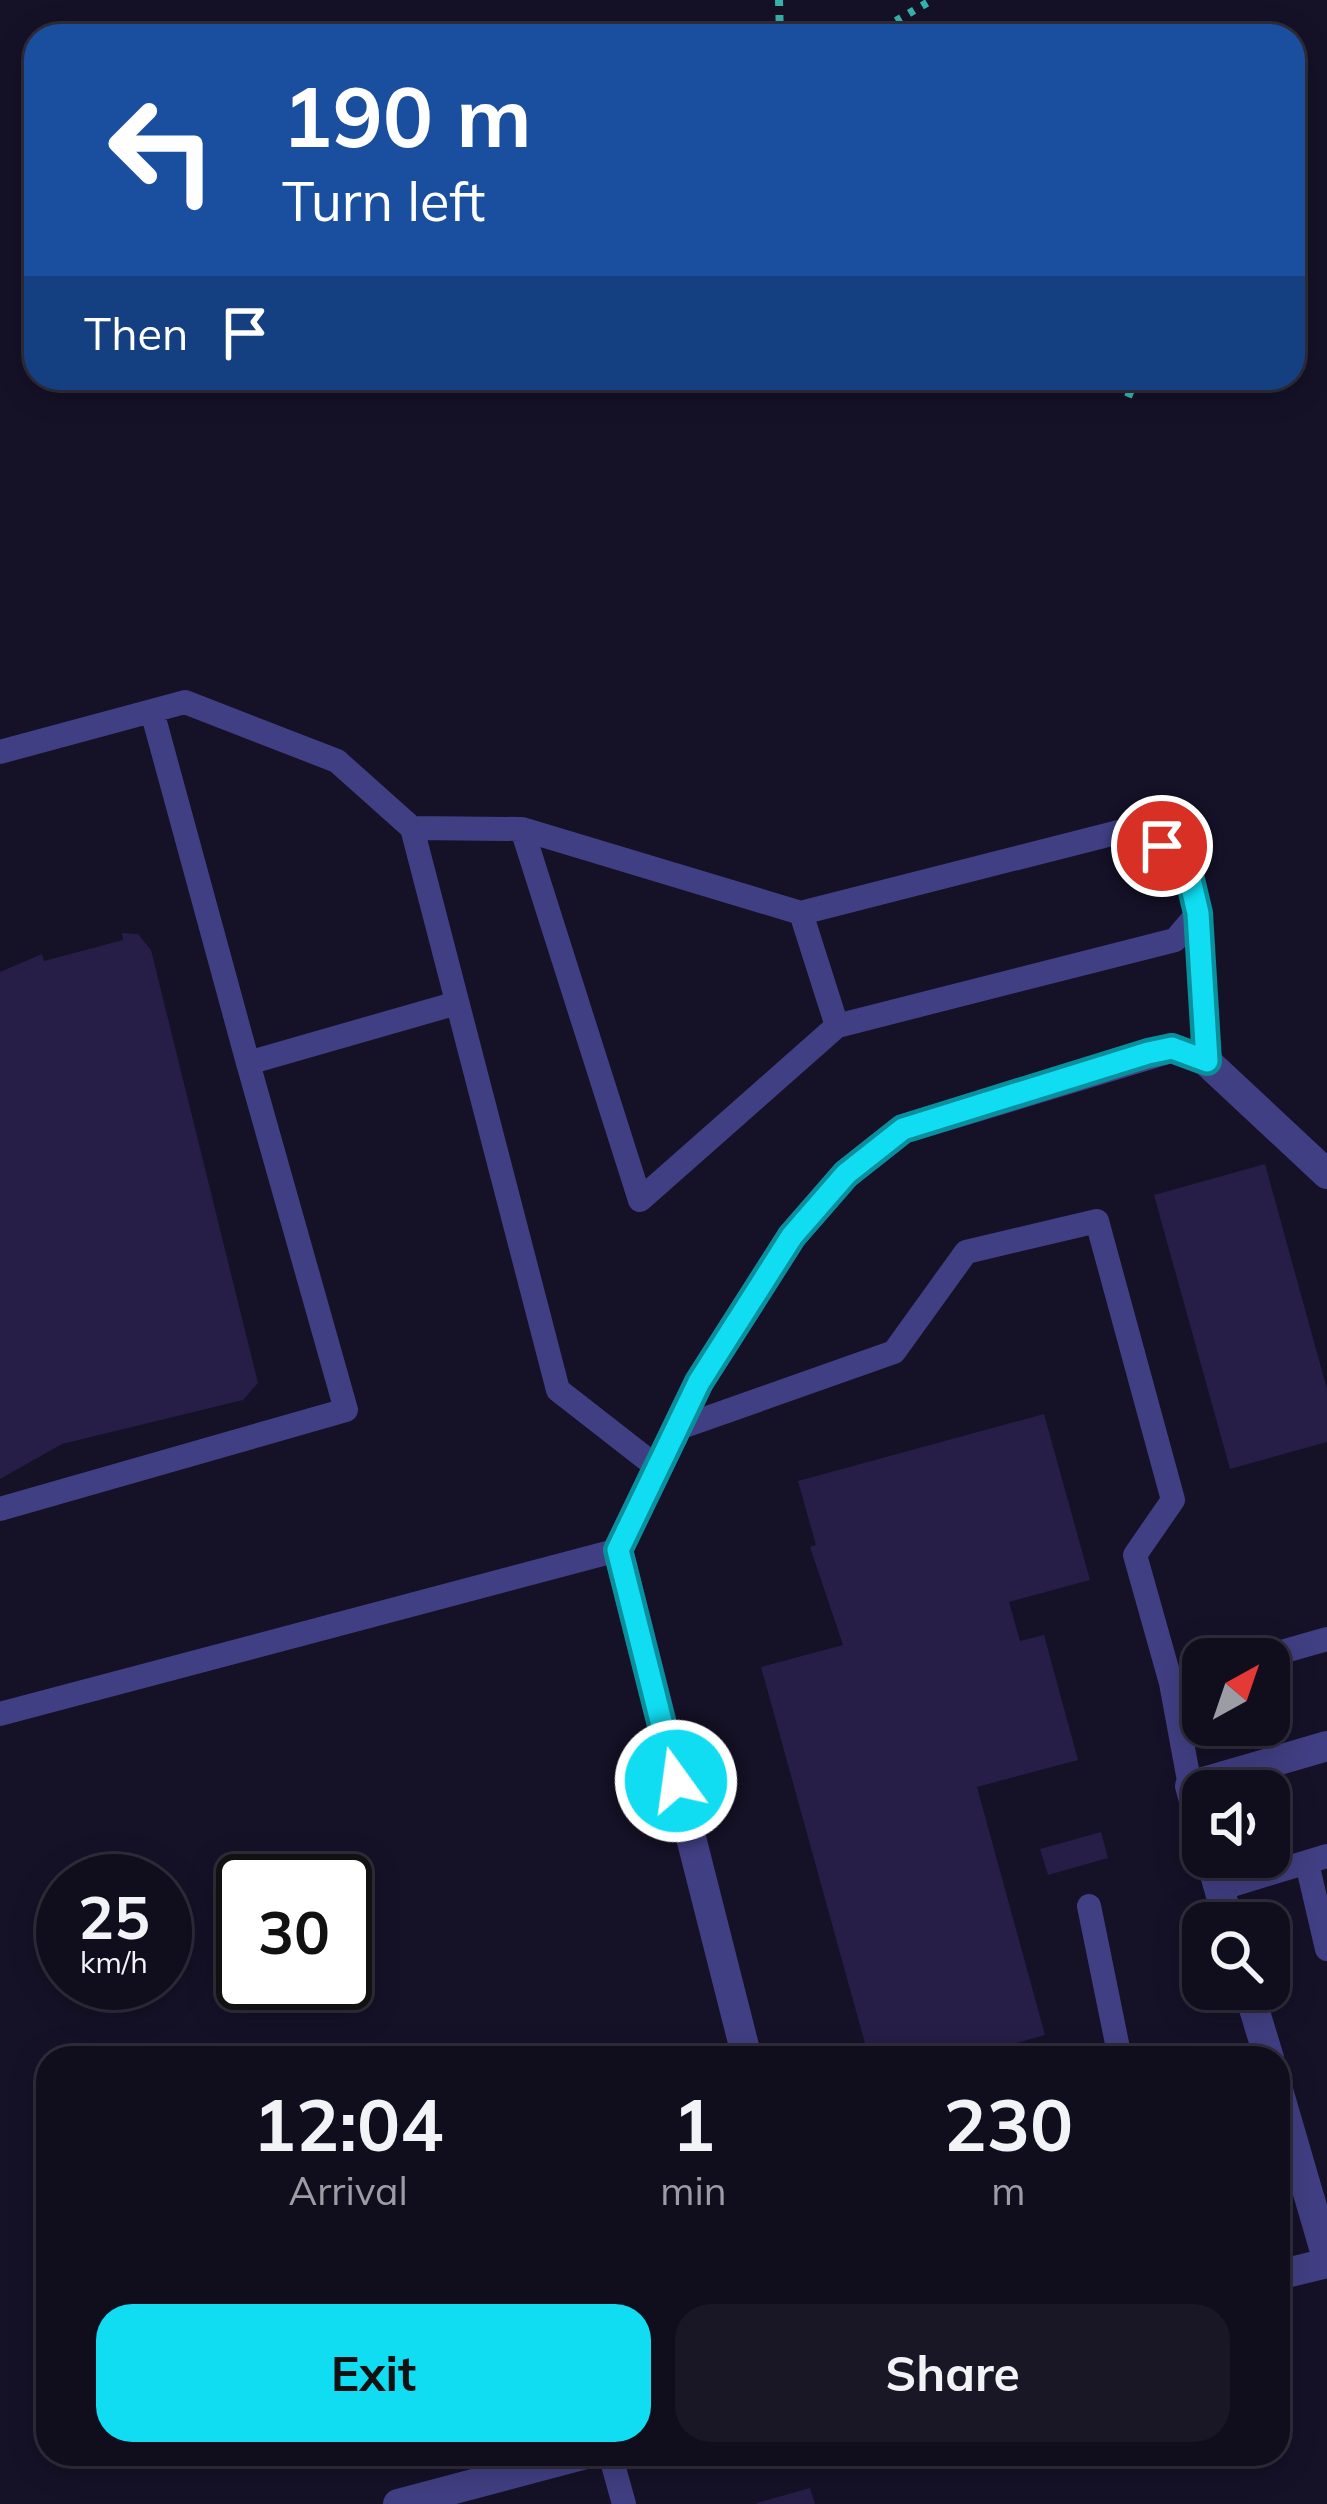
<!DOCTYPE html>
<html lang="en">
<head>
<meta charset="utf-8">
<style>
	body { margin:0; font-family:Mulish,sans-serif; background:#191626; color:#f1f3f6; height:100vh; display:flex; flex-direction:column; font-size:45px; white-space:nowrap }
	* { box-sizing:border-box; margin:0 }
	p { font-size:39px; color:#9c9ca4 }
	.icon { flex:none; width:66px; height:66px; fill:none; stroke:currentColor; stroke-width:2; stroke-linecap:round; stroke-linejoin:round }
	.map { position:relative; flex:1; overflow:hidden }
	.details { position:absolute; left:36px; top:2046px; width:1254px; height:420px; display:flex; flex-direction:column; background:#100d1d; border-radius:36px; box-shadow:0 6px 30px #0003,0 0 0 3px #302d3b }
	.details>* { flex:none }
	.hud { position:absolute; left:24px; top:24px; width:1281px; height:366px; border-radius:36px; box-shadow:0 6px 30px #0003,0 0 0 3px #302d3b; background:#1a4fa0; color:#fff; overflow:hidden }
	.needle { width:78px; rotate:40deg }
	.tools { position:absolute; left:1182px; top:1638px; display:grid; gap:24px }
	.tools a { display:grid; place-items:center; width:108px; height:108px; border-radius:24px; background:#100d1d; box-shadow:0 6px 30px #0003,0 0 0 3px #302d3b; font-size:60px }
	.speed { position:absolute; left:36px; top:1854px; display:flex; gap:24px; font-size:60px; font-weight:700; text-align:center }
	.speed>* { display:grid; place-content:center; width:156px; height:156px; border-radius:50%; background:#100d1d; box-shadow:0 6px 30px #0003,0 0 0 3px #302d3b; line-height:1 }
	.speed small { font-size:30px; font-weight:400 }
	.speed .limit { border:6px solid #111; border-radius:18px; background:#fff; color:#111 }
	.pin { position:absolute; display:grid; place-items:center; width:102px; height:102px; color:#fff; margin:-51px; border:6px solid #fff; border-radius:50%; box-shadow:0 3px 12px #0007 }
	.me { position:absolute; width:132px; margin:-66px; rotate:346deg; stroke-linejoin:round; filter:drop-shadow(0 0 9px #0008) }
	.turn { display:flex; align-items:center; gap:42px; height:252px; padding:0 60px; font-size:54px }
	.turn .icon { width:156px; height:156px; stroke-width:2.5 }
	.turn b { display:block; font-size:84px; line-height:102px }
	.then { display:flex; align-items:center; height:114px; padding:0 60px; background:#0003; gap:24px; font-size:45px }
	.eta { display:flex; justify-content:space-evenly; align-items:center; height:204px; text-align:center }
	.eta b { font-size:72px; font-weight:700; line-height:84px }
	.action { display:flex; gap:24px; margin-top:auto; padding:24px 60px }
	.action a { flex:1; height:138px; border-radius:36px; background:#10ddf2; color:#111; font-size:48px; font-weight:700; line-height:138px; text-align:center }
	.action a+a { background:#191626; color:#f1f3f6 }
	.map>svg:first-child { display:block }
</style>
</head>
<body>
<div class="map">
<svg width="1327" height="2504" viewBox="0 0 1327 2504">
	<rect width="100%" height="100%" fill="#151127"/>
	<path fill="#261e47" d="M122,933L138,934L151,950L258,1383L243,1400L62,1444L0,1479V972L42,954L44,961L123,940Z
		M1265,1164L1327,1389V1442L1230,1469L1154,1195Z
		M1044,1414L1090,1580L1009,1602L1020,1641L1044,1635L1078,1760L977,1787L1045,2035L963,2058H869L761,1667L843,1645L810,1547L816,1545L798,1481Z
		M1101,1832L1108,1858L1048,1875L1040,1849Z
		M810,2488L815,2504H757V2503Z"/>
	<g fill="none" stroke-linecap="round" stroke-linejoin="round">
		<path stroke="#37b3ab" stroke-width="8" stroke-dasharray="6 9" stroke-linecap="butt" d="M779,0L780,36
			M870,36L932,0
			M1128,397L1136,378"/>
		<path stroke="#413f83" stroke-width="24" d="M152,711L248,1063L457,1003
			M0,752L185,702L337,761L412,828L558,1390L658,1468
			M412,828L522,829L801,913L837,1026L640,1200L522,829
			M801,913L1123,831C1174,851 1185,859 1198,913L1175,940L837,1026
			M1198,913L1206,1061
			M676,1429L894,1352L966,1252L1097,1221L1173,1500L1135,1555L1171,1683L1203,1674
			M0,1509L346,1410L248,1063
			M1257,1659L1327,1639
			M1171,1683L1190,1786
			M0,1714L618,1550
			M1307,1863L1327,1949
			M1219,1889L1327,1856
			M1089,1906L1120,2058
			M610,2454L624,2504"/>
		<path stroke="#413f83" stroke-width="30" d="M1203,1833L1190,1786L1327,1746
			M1210,1857L1229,1923
			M1248,1989L1269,2058
			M747,2058L618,1550L699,1382L792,1236L846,1174L903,1129L1171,1048L1206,1061L1327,1174
			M1278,2090L1327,2258
			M1278,2275L1327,2263
			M398,2504L586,2454"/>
	</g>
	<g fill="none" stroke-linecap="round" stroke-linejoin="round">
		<g stroke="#0a909d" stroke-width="30">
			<path id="route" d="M676,1781L618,1550L699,1382L792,1236L846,1174L903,1129L1148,1053L1172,1048L1207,1061L1198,913L1188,871L1162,846"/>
		</g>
		<use href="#route" stroke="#10ddf2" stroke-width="21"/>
	</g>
</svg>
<div class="tools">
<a><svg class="needle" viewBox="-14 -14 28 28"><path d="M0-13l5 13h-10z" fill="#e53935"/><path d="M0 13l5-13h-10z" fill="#9c9ca4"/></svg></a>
<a><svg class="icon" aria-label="sound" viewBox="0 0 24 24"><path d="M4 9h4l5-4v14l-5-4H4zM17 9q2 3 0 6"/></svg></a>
<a><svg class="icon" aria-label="search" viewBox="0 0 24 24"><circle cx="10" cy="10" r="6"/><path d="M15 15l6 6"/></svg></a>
</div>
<div class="speed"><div>25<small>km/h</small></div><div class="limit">30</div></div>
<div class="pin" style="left:1162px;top:846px;background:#d93025"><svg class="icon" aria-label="arrive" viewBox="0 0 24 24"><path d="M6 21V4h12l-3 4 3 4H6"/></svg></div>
<svg class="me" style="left:676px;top:1781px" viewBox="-20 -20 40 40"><circle r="17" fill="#10ddf2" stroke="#fff" stroke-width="3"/><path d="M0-11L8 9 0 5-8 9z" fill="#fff"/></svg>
<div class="hud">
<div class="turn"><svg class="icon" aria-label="left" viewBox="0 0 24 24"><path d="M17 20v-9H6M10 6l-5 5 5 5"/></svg><div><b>190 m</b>Turn left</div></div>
<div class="then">Then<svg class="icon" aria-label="arrive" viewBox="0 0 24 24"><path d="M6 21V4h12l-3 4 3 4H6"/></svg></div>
</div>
<section class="details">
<div class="eta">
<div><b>12:04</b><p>Arrival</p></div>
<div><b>1</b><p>min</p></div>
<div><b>230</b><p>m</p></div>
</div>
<div class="action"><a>Exit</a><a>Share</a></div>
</section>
</div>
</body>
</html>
